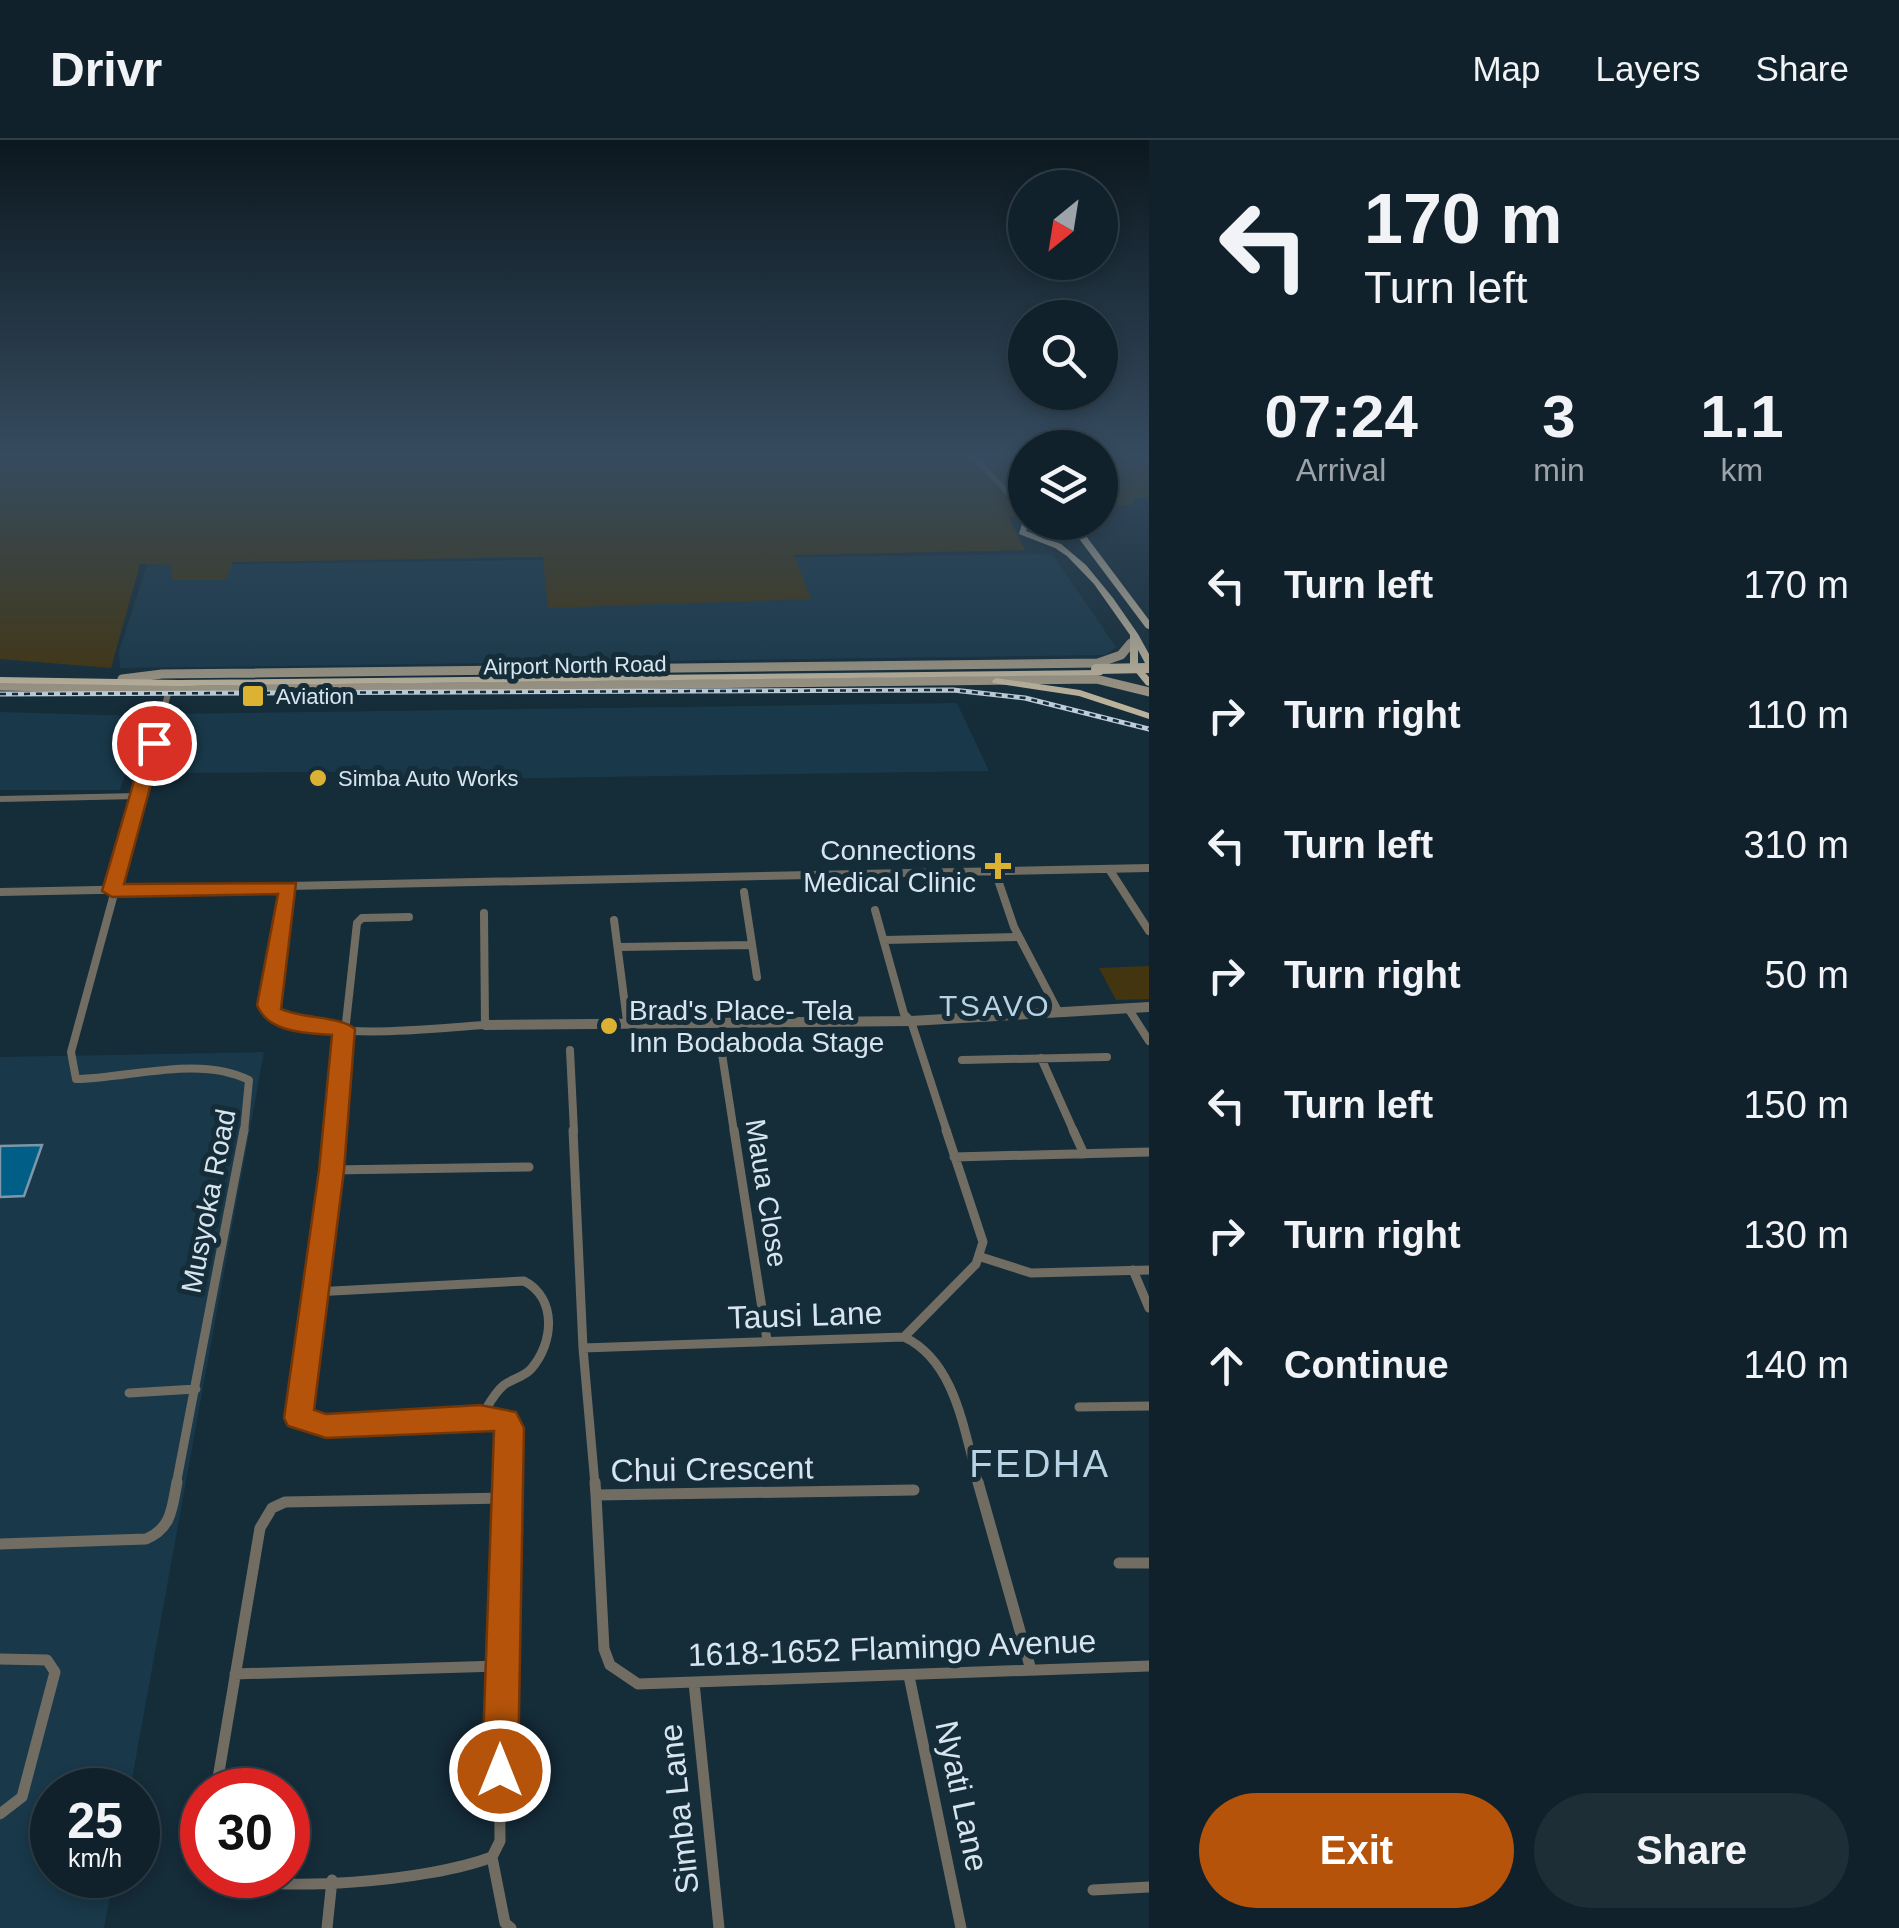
<!DOCTYPE html>
<html lang="en">
<head>
<meta charset="utf-8">
<style>
	body { margin:0; font-family:Arial,sans-serif; background:#1e2e37; color:#f1f3f6; height:100vh; display:flex; flex-direction:column; font-size:38px; white-space:nowrap }
	* { box-sizing:border-box; margin:0 }
	p { font-size:32px; color:#9ca3a9 }
	.icon { flex:none; width:55px; height:55px; fill:none; stroke:currentColor; stroke-width:2; stroke-linecap:round; stroke-linejoin:round }
	.map { position:relative; flex:1; overflow:hidden }
	.panel { display:flex; flex-direction:column; background:#10212b; width:750px }
	.panel>* { flex:none }
	.banner { background:#10212b; color:#f1f3f6; overflow:hidden }
	.needle { width:65px; rotate:210deg }
	.controls { position:absolute; left:1008px; top:30px; display:grid; gap:20px }
	.controls a { display:grid; place-items:center; width:110px; height:110px; border-radius:50%; background:#10212b; box-shadow:0 5px 15px #0003,0 0 0 2px #303e47; font-size:50px }
	.speed { position:absolute; left:30px; top:1628px; display:flex; gap:20px; font-size:50px; font-weight:700; text-align:center }
	.speed>* { display:grid; place-content:center; width:130px; height:130px; border-radius:50%; background:#10212b; box-shadow:0 5px 15px #0003,0 0 0 2px #303e47; line-height:1 }
	.speed small { font-size:25px; font-weight:400 }
	.speed .limit { border:15px solid #d22; background:#fff; color:#111 }
	.pin { position:absolute; display:grid; place-items:center; width:85px; height:85px; color:#fff; margin:-42px; border:5px solid #fff; border-radius:50%; box-shadow:0 2px 10px #0007 }
	.me { position:absolute; width:110px; margin:-55px; rotate:0deg; stroke-linejoin:round; filter:drop-shadow(0 0 8px #0008) }
	.turn { display:flex; align-items:center; gap:35px; height:210px; padding:0 50px; font-size:45px }
	.turn .icon { width:130px; height:130px; stroke-width:2.5 }
	.turn b { display:block; font-size:70px; line-height:85px }
	.eta { display:flex; justify-content:space-evenly; align-items:center; height:170px; text-align:center }
	.eta b { font-size:60px; font-weight:700; line-height:70px }
	.cta { display:flex; gap:20px; margin-top:auto; padding:20px 50px }
	.cta a { flex:1; height:115px; border-radius:60px; background:#b45309; color:#fff; font-size:40px; font-weight:700; line-height:115px; text-align:center }
	.cta a+a { background:#1e2e37; color:#f1f3f6 }
	ul { padding:0; list-style:none }
	li { display:flex; align-items:center; gap:30px; height:130px; padding:0 50px }
	li div { flex:1 }
	li b { display:block; font-size:38px }
	li em { font-style:normal }
	header { display:flex; align-items:center; gap:60px; box-sizing:border-box; height:140px; padding:0 50px; background:#10212b; border-bottom:2px solid #303e47 }
	header strong { font-size:48px }
	nav { display:flex; gap:55px; margin-inline-start:auto; font-size:35px }
	main { display:flex; flex:1; min-height:0 }
	.map>svg:first-child { display:block }
</style>
</head>
<body>
<header>
<strong>Drivr</strong>
<nav><a>Map</a><a>Layers</a><a>Share</a></nav>
</header>
<main>
<div class="map">
<svg width="1149" height="1788" viewBox="0 0 1149 1788">
	<rect width="100%" height="100%" fill="#152c39"/>
	<path fill="#193849" d="M1052,414L1116,507L1106,515L120,528L119,511L147,425Z
		M957,563L989,631L340,641V632L156,633L170,574Z
		M0,572L143,576L120,650H0Z
		M264,912L130,1650H52V1735H114L104,1788H0V917Z"/>
	<path fill="#43350f" d="M0,313H1025V376L1009,377L1025,410L794,415L811,459L548,468L543,417L233,422L225,440H172L171,425L140,424L111,528L0,519Z
		M1100,313H1149V358H1133V365L1100,366Z
		M1149,826V859L1116,860L1099,828Z"/>
	<path fill="#015e86" stroke="#7d97a8" stroke-width="2.5" d="M42,1005L24,1056L0,1057V1006Z"/>
	<g fill="none" stroke-linecap="round" stroke-linejoin="round">
		<path stroke="#726d63" stroke-width="5" d="M971,313L1025,372"/>
		<path stroke="#726d63" stroke-width="6" d="M0,659L138,656
			M125,712L169,550"/>
		<path stroke="#726d63" stroke-width="8" d="M126,710L71,912L76,939C130,938 199,915 249,940L244,992
			M1109,729L1149,791
			M996,734L1014,787L1058,871
			M289,748L268,865C310,906 429,888 485,885L484,773
			M0,752L1149,728
			M744,752L757,837
			M875,770L904,874L911,881L947,992
			M614,780L627,881
			M884,800L1019,797
			M619,807L752,805
			M1128,868L1149,901
			M570,910L574,992
			M722,914L734,992
			M1041,918L1074,992
			M962,920L1107,917
			M334,992L357,783L362,778L409,777"/>
		<path stroke="#726d63" stroke-width="9" d="M334,990L299,1277L326,1286L481,1277L505,1280L509,1288L507,1345
			M573,990L583,1208L595,1345
			M734,990L767,1200
			M1073,990L1084,1014
			M954,1017L1149,1012
			M332,1030L529,1027
			M981,1117L1031,1133L1149,1130
			M1133,1130L1149,1168
			M314,1152L524,1141C557,1158 554,1203 531,1229C524,1237 512,1239 504,1245C494,1253 488,1266 481,1277
			M904,1197L976,1124L983,1102L946,990
			M583,1208L904,1197C957,1222 964,1294 979,1345
			M129,1253L196,1249
			M1079,1267L1149,1266
			M176,1345L244,990"/>
		<path stroke="#726d63" stroke-width="11" d="M595,1342L596,1355
			M978,1342L1031,1530
			M914,1350L596,1355L604,1509L610,1525L638,1544L1149,1526
			M0,1404L146,1399C172,1388 172,1368 177,1342
			M1119,1423H1149
			M0,1519L47,1520L55,1532L22,1657L0,1674
			M235,1534L499,1526
			M909,1536L961,1788
			M694,1543L719,1788
			M216,1650L260,1388L272,1368L285,1362L506,1358
			M492,1717L505,1783L511,1788
			M213,1735C277,1754 429,1741 492,1717L500,1701L499,1526L507,1342
			M1093,1750L1149,1747
			M327,1788L332,1740"/>
		<path stroke="#726d63" stroke-width="10" d="M485,885L911,881L1149,867"/>
		<path stroke="#9b9483" stroke-width="9" d="M122,539L162,534L1098,523L1121,515L1131,503
			M0,546L203,550L1096,539L1149,552"/>
		<path fill="#bbb29b" fill-rule="evenodd" d="M1023,380L1030,382L1026,391L1061,404L1086,425L1113,458L1138,494L1149,514V526L1145,523L1138,510V525L1149,537V546L1146,545L1130,525V495L1094,444L1067,416L1055,408L1019,394Z
			M1057,382H1067L1080,388L1149,480V489L1146,488L1074,392Z
			M1099,530L1103,533L1102,535L178,546L0,543V537L178,540Z
			M996,538L1080,550L1149,573V579L1079,556L993,543L992,541Z"/>
		<g stroke="#becdd7" stroke-width="5">
			<path id="rail" d="M0,554L953,550L1025,558L1149,589"/>
		</g>
		<use href="#rail" stroke="#152c39" stroke-width="2.5" stroke-dasharray="6" stroke-linecap="butt"/>
		<path stroke="#bbb29b" stroke-width="10" d="M1096,529L1149,528"/>
	</g>
	<linearGradient id="sky" x2="0" y2="1"><stop stop-color="#0c181f"/><stop offset="0.56" stop-color="#354b5f"/><stop offset="1" stop-color="#354b5f" stop-opacity="0"/></linearGradient>
	<rect width="1149" height="563" fill="url(#sky)"/>
	<path fill="#b45309" stroke="#753606" stroke-width="2.5" d="M154,598L162,603L124,744L296,743L281,869C303,879 341,876 355,889L344,1030L314,1270L326,1274L480,1265L516,1272L524,1288L518,1631L513,1644L500,1649L487,1644L482,1631L494,1291L326,1298L288,1286L284,1278L319,1030L332,895C306,893 268,893 257,865L278,754L112,757L102,751L145,603Z"/>
	<g fill="#dcb233" stroke="#152c39" stroke-width="4">
		<rect x="241" y="544" width="24" height="24" rx="5"/>
		<circle cx="318" cy="638" r="10"/>
		<path d="M993 711h10v10h10v10h-10v10h-10v-10h-10v-10h10z"/>
		<circle cx="609" cy="886" r="10"/>
	</g>
	<g text-anchor="middle" stroke-width="10" stroke-linejoin="round" paint-order="stroke">
		<g font-size="22" fill="#d7e5ee" stroke="#152c39">
			<text transform="translate(575 525) rotate(-1)" y="8">Airport North Road</text>
		</g>
		<g font-size="22" fill="#d7e5ee" stroke="#152c39" text-anchor="start">
			<text x="276" y="564">Aviation</text>
			<text x="338" y="646">Simba Auto Works</text>
		</g>
		<g font-size="28" fill="#d7e5ee" stroke="#152c39" text-anchor="end">
			<text x="976" y="720">Connections<tspan x="976" dy="32">Medical Clinic</tspan></text>
			<text x="629" y="880" text-anchor="start">Brad's Place- Tela<tspan x="629" dy="32">Inn Bodaboda Stage</tspan></text>
		</g>
		<g font-size="28" fill="#d7e5ee" stroke="#152c39">
			<text transform="translate(767 1053) rotate(81)" y="10">Maua Close</text>
			<text transform="translate(208 1061) rotate(-79)" y="10">Musyoka Road</text>
		</g>
		<g font-size="30" letter-spacing="2.5" fill="#b7d3e4" stroke="#152c39">
			<text x="995" y="876">TSAVO</text>
		</g>
		<g font-size="32" fill="#d7e5ee" stroke="#152c39">
			<text transform="translate(805 1175) rotate(-2)" y="11">Tausi Lane</text>
			<text transform="translate(712 1329) rotate(-1)" y="11">Chui Crescent</text>
			<text transform="translate(892 1508) rotate(-2)" y="11">1618-1652 Flamingo Avenue</text>
			<text transform="translate(962 1656) rotate(78)" y="11">Nyati Lane</text>
			<text transform="translate(679 1669) rotate(-96)" y="11">Simba Lane</text>
		</g>
		<g font-size="38" letter-spacing="2.5" fill="#b7d3e4" stroke="#152c39">
			<text x="1040" y="1337">FEDHA</text>
		</g>
	</g>
</svg>
<div class="controls">
<a><svg class="needle" viewBox="-14 -14 28 28"><path d="M0-13l5 13h-10z" fill="#e53935"/><path d="M0 13l5-13h-10z" fill="#9ca3a9"/></svg></a>
<a><svg class="icon" aria-label="search" viewBox="0 0 24 24"><circle cx="10" cy="10" r="6"/><path d="M15 15l6 6"/></svg></a>
<a><svg class="icon" aria-label="layers" viewBox="0 0 24 24"><path d="M12 4l9 5-9 5-9-5zM3 14l9 5 9-5"/></svg></a>
</div>
<div class="speed"><div>25<small>km/h</small></div><div class="limit">30</div></div>
<div class="pin" style="left:154px;top:603px;background:#d93025"><svg class="icon" aria-label="arrive" viewBox="0 0 24 24"><path d="M6 21V4h12l-3 4 3 4H6"/></svg></div>
<svg class="me" style="left:500px;top:1631px" viewBox="-20 -20 40 40"><circle r="17" fill="#b45309" stroke="#fff" stroke-width="3"/><path d="M0-11L8 9 0 5-8 9z" fill="#fff"/></svg>
</div>
<section class="panel">
<div class="banner">
<div class="turn"><svg class="icon" aria-label="left" viewBox="0 0 24 24"><path d="M17 20v-9H6M10 6l-5 5 5 5"/></svg><div><b>170 m</b>Turn left</div></div>
</div>
<div class="eta">
<div><b>07:24</b><p>Arrival</p></div>
<div><b>3</b><p>min</p></div>
<div><b>1.1</b><p>km</p></div>
</div>
<ul>
<li><svg class="icon" aria-label="left" viewBox="0 0 24 24"><path d="M17 20v-9H6M10 6l-5 5 5 5"/></svg><div><b>Turn left</b></div><em>170 m</em></li>
<li><svg class="icon" aria-label="right" viewBox="0 0 24 24"><path d="M7 20v-9h11M14 6l5 5-5 5"/></svg><div><b>Turn right</b></div><em>110 m</em></li>
<li><svg class="icon" aria-label="left" viewBox="0 0 24 24"><path d="M17 20v-9H6M10 6l-5 5 5 5"/></svg><div><b>Turn left</b></div><em>310 m</em></li>
<li><svg class="icon" aria-label="right" viewBox="0 0 24 24"><path d="M7 20v-9h11M14 6l5 5-5 5"/></svg><div><b>Turn right</b></div><em>50 m</em></li>
<li><svg class="icon" aria-label="left" viewBox="0 0 24 24"><path d="M17 20v-9H6M10 6l-5 5 5 5"/></svg><div><b>Turn left</b></div><em>150 m</em></li>
<li><svg class="icon" aria-label="right" viewBox="0 0 24 24"><path d="M7 20v-9h11M14 6l5 5-5 5"/></svg><div><b>Turn right</b></div><em>130 m</em></li>
<li><svg class="icon" aria-label="ahead" viewBox="0 0 24 24"><path d="M12 20V5M6 11l6-6 6 6"/></svg><div><b>Continue</b></div><em>140 m</em></li>
</ul>
<div class="cta"><a>Exit</a><a>Share</a></div>
</section>
</main>
</body>
</html>
